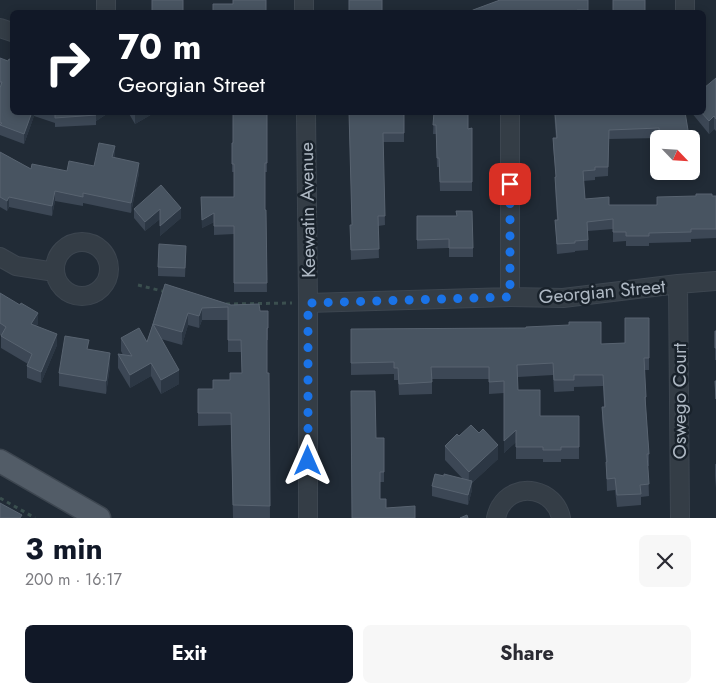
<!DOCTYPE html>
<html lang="en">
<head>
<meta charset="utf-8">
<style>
	body { margin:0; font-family:Jost,sans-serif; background:#f7f7f7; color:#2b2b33; height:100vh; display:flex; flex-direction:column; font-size:19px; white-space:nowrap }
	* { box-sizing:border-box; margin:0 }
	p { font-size:16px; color:#7c7c81 }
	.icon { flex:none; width:28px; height:28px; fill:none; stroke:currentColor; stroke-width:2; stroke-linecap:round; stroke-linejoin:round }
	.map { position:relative; height:518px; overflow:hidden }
	.sheet { display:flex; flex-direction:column; background:#fff; flex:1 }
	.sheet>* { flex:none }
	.hud { position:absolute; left:10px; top:10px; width:696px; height:105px; border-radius:8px; box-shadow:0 2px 8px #0003; background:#111827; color:#fff; overflow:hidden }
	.needle { width:32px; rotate:115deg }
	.fabs { position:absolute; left:650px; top:130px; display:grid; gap:10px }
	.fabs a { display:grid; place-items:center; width:50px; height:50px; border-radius:8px; background:#fff; box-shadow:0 2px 8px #0003; font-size:25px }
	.pin { position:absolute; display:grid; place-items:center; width:42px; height:42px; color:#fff; margin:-21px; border-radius:10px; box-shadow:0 2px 8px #0006 }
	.me { position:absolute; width:55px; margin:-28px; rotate:0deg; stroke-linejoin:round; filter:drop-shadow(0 0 4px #0008) }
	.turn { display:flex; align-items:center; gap:18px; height:105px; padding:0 25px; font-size:22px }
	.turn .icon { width:65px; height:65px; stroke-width:2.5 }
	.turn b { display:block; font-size:35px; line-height:42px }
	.round { display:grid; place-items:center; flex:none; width:52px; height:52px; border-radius:8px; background:#f7f7f7 }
	.overview { display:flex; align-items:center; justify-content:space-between; height:85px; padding:0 25px }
	h1 { font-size:30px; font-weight:700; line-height:38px; color:#111827 }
	.cta { display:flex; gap:10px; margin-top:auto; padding:10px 25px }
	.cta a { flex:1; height:58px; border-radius:8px; background:#111827; color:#fff; font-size:20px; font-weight:700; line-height:58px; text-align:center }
	.cta a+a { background:#f7f7f7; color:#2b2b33 }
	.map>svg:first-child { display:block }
</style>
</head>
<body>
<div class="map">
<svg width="716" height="518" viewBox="0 0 716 518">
	<rect width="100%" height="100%" fill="#212b36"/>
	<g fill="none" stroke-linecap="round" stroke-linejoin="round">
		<g stroke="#3d4650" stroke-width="20">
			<path id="minor" d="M304,0V12
				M685,0V12
				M106,12V0
				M0,28L12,32
				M306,112L308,303V518
				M55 269a27 27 0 1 1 54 0a27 27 0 1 1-54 0Z
				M0,257L16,266L55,272
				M678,284L680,518
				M510,297V112
				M308,303L510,297L563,298L678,284L716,281
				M496,518C497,514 498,510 500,507C516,480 555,489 561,518"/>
		</g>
		<g stroke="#3d4650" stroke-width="25">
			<path id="major" d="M0,461L99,518"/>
		</g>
		<path stroke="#3b4f4f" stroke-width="3" stroke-dasharray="4 4" stroke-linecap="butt" d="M138,285L166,292
			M226,304L292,303
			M0,498L35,518"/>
		<use href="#minor" stroke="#343d46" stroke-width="18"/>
		<use href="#major" stroke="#525c67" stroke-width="22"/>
	</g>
	<path fill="#3c4755" d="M588,0V12H470Z
		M0,58L12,112H110L96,121V125L55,127V123L34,116L24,144L0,135Z
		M716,78V131L714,129L709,134L691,112H704Z
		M128,112H154V113L135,124Z
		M267,112V172H265V210H266L267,292H234V234L214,235V222L202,228L201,197H234V172H232V152L233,143Z
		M349,112L404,115V142H383L385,225L378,226L379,258L351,260L350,225H352Z
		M434,112L468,129L472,128V191H440L439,167H437L436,134H433Z
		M554,112H685L689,139H659V138L609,139L608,176L595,177V180L583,181L585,199L609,205H657L716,196V238L691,239V242L649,243V246H626V241L613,242V229L588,231V250L575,251V252L557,254L555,220H557L555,187V177H556L553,147V138H556Z
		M0,152L31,169L67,171L94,166L115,156L114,158L139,173L131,213L83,203V206L55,201L52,216L9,207L7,211L0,207Z
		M134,209L181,218L160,236V219L145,231L134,218Z
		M417,216L473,248V257H449V248L417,249Z
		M186,255L185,277L158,276V267Z
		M165,284L231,305L260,311H268V340H267V373H269L270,518H233L231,425L198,426V389H213L230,380L242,373L241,352H228V320H202L199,328L188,325L182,345L161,339L179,384L161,394L151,376L130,388L118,368V354L123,355L121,351V338L147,342Z
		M0,293L38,324L36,326L57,345L41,383L27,378V366L28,364L1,348V335H0Z
		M649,318V370H644L646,397V409L649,454V466H648L649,496L641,497V505L617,507L615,490L607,491L606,463L602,419V407H604L603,386L574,387V391L554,392L553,375L518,377V390L540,416H579V459H561V462H543V459H516V442L504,453V393L489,394V379H432V394L399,395L398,380H394V374L351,375V329L601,344L625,343Z
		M715,331H716V360H715Z
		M89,350L110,366L106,394L59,386V373Z
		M459,436L498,459L472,483V490L468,505L432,496V486L462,478L445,460V446Z
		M376,438H384V482H380V499L386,508L352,518Z
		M715,464H716V488L715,476Z"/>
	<path fill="#2c3744" d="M32,112H34V116L24,144V134Z
		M96,112H110L96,121Z
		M138,112L154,113L135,124V115Z
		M714,116V129L709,134V121Z
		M115,146V156L112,167V157Z
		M139,163V173L131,213V203Z
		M55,191V201L52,216V206Z
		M9,197V207L7,211V201Z
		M181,208V218L160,236V226Z
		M160,209V219L145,231V222Z
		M214,213V222L202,228V220Z
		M202,308V320L199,328V316Z
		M38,313V324L31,336V324Z
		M188,313V325L182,345V332Z
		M57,334V345L41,383V372Z
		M110,353V366L106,394V381Z
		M151,363V376L130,388V375Z
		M179,370V384L161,394V380Z
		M516,430V442L504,453V441Z
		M498,445V459L472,483V490L468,505L469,472Z"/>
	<path fill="#485461" stroke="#586370" d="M152,0H183V12H185H152Z
		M233,0H266V12H213V4H233Z
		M349,0H382V12H349Z
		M500,0H588V10H577V12H470L473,10Z
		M613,0H645V12H613Z
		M0,58L8,61L9,59L12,60V112H32L24,134L0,125L2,123H0V88L2,82H0Z
		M716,78V119L714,116L709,121L701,112H704V88Z
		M53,112H96V115L55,118V113Z
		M233,112H267V163H265V210H266L267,283H234V226H214V213L202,220L201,197H234V164H232V143H233Z
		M349,112H403V115H404V133H383L385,216H378L379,249L351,250L350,225H352Z
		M434,112H468V129L472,128V182H440L439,158H437L436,125H433Z
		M555,112H685L689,136L672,139H660L659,128L609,130L608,167H595V170L583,171L585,199L609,197V205H657V197L696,196V194H712V196H716V229H691V232L649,233V236H626V232H613V219L587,222L588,240L575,241V243L557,244L555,220H558L555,177H556L553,138H557Z
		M99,143L115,146L112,157L139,163L131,203L83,193V197L55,191L52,206L9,197L7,201L0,197V152L31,169L32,164L67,171L69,161L94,166Z
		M161,185L181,208L160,226V209L145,222L134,209Z
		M456,211H472L473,248H449V239L417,240V216H457Z
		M159,244L186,246L185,268L158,267Z
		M165,284L231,305L259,304L260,311H268V328H267V373H269L270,506L233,505L231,413H198V389H213V380H230V373H242L241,340H228V307L202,308L199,316L188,313L182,332L153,324Z
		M0,293L20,305L21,303L38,313L31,324L57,334L41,372L27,366L32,354L1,336L6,327L0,323Z
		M625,318H649V358H644L646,397H645L649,454H647L649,484L640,485L641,494L617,495L615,478L607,479L606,462H607L602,407H605L603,375H574V380H554L553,363L517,365L518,390H540V416H579V447H561V450H543V447H516V430L504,441V381L489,382V367H431L432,382L399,384L398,368H394V362L351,363V329L526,328V327L569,325V322H601V344L625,343Z
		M153,324L179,370L161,380L151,363L130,375L118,354L132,356L121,338L139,328L147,342Z
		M715,331H716V348H715Z
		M65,336L89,340L87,349L110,353L106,381L59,373Z
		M715,381H716V399Z
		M351,391H375L376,438H384V472H380V499H386V508L415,506V518H352Z
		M471,425L479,433L483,429L498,445L469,472L445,446L457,434L459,436Z
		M435,474L444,476V474L472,481L468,495L432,486Z
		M0,503L22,515L20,518H0Z
		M467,515L468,518H460Z"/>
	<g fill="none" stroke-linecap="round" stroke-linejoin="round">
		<path stroke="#1a73e8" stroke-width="9" stroke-dasharray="0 16.2" d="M308,461V303L510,297V184"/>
	</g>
	<g text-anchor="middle" stroke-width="5" stroke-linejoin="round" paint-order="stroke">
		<g font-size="19" fill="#aeb8c3" stroke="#19222b">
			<text transform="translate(307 210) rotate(-91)" y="7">Keewatin Avenue</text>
			<text transform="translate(602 291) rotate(-5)" y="7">Georgian Street</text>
			<text transform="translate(679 401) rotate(-90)" y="7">Oswego Court</text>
		</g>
	</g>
</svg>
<div class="fabs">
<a><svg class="needle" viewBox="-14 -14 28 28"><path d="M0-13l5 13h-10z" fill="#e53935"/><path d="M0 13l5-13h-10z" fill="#7c7c81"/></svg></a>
</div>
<div class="pin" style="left:510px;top:184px;background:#d93025"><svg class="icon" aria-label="arrive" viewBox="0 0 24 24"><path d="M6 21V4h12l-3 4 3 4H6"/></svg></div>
<svg class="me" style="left:308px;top:461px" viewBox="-20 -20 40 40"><path d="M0-17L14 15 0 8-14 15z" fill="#1a73e8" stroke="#fff" stroke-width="4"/></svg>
<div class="hud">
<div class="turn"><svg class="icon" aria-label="right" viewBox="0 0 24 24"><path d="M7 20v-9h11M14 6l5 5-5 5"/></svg><div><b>70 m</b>Georgian Street</div></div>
</div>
</div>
<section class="sheet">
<div class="overview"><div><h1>3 min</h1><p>200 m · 16:17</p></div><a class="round"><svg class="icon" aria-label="close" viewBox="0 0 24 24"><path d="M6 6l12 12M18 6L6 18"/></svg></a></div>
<div class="cta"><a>Exit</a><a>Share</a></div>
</section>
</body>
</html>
